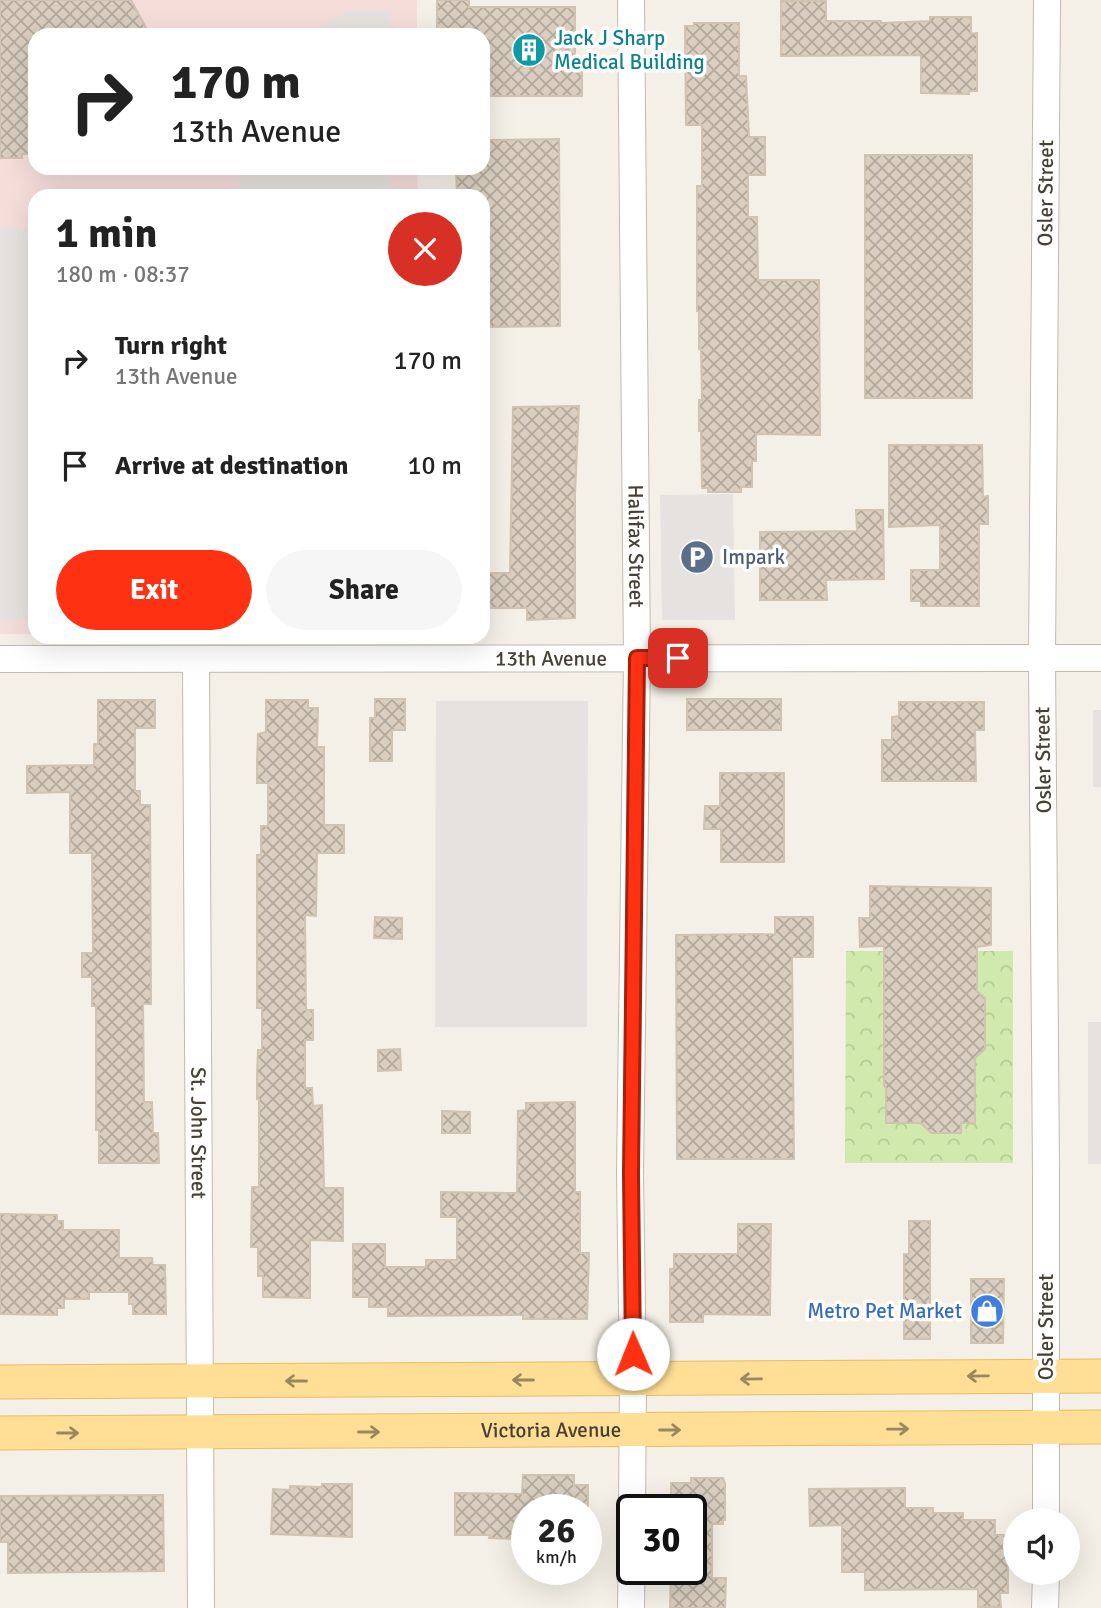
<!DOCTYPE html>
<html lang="en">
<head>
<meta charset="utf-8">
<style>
	body { margin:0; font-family:Signika,sans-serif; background:#f6f6f6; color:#222; height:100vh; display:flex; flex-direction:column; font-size:26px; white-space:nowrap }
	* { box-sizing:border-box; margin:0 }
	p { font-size:23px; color:#767676 }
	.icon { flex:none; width:38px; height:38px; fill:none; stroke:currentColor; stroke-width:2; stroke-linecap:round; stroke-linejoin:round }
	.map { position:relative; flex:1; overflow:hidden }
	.side { position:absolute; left:28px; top:189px; width:462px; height:455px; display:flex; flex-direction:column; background:#fff; border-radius:21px; box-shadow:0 7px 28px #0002 }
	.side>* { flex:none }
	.guide { position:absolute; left:28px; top:28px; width:462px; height:147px; border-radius:21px; box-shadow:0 7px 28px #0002; background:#fff; color:#222; overflow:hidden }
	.tools { position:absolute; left:1003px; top:1508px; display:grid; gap:14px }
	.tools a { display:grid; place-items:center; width:77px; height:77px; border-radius:50%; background:#fff; box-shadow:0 7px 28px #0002; font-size:35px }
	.speed { position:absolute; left:511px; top:1494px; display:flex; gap:14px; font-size:35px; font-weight:700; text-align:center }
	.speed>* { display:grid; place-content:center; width:91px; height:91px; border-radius:50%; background:#fff; box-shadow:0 7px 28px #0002; line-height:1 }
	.speed small { font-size:18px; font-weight:400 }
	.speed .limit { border:4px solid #111; border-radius:10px; background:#fff; color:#111 }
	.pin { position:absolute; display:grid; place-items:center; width:60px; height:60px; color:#fff; margin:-30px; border-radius:14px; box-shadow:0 4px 10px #0006 }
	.me { position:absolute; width:77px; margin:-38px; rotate:359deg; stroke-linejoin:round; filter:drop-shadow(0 0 5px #0008) }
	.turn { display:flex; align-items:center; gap:24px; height:147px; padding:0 28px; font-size:32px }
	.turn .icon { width:91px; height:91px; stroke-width:2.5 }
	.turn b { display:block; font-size:49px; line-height:60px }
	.round { display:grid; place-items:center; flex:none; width:74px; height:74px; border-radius:37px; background:#f6f6f6 }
	.head { display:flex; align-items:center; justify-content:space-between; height:119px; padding:0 28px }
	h1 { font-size:42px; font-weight:700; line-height:52px }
	.button { display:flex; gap:14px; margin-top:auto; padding:14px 28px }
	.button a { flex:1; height:80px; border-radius:42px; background:#ff3113; color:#fff; font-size:28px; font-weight:700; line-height:80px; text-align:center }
	.button a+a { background:#f6f6f6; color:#222 }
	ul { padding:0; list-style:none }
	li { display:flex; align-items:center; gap:21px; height:105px; padding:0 28px }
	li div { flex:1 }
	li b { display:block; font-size:26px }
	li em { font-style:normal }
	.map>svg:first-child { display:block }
</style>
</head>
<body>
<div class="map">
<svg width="1101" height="1608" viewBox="0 0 1101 1608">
	<defs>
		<pattern id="park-crowns" width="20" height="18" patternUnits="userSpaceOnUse" patternTransform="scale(1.75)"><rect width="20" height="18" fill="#d0eaae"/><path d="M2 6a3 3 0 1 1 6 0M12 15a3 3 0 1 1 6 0" fill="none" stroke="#b4ca96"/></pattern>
		<pattern id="building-cross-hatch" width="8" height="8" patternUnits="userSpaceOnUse" patternTransform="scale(1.75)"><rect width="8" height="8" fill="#d9cebf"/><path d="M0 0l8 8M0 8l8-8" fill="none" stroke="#b2a99c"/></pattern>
	</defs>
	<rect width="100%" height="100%" fill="#f4f0e7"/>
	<path fill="#f5ddda" d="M0,0H417V35H35V168H417L418,196H35V634H0Z"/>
	<path fill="url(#park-crowns)" d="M846,951H1013V1163H845Z"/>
	<path fill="#e5e2df" d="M349,10H390V35H307Z
		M239,168H390V196H239Z
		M0,228H35V620H0Z
		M733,494L735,620H662L660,495Z
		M436,701H588L587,1027H435Z
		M1093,710H1101V787H1093Z
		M1088,1022H1101V1164H1088Z"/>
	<path fill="url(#building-cross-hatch)" stroke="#d1c3af" stroke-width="2" d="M0,0H131L150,35H35V154H22V158H0Z
		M437,0H469V7H575V65H582V96H483V35H437Z
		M781,1H826V21H881V23L930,21V17H971V34L977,33V91H969V94L921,93V55L781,56Z
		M694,23H739V76H746L749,137H765V175H748V217H757L758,280H819L820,435L756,434V461H752V487H741V492H708V488H702L701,431H699V400H702L701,349H699V311H697V186H702V125H686L685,26H694Z
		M559,139L560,326L483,327V196H457L456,168H483V140Z
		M865,155H972V398H865Z
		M579,406L575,494V618L527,620V608H483V573H510L513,407Z
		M889,445H982L983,497L988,496V524H979V606H921V601H911V570H940V525L889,527Z
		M856,510H883L884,579L826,580L827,600H760V532L857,531Z
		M375,699H405V730H392V761H370V718H375Z
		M687,699H781V730H687Z
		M98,700H155V728H135V791H140V805H150L151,1004H143L144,1102H152L153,1133H158L159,1163H99V1130H96V1006H92V977H82V953H93L92,853H70V792L27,793V766L94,765V744H98Z
		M266,700H308V708H318L317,747H324V825H344V853H317L316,916L305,915L306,1010H313V1040H305V1088H312L313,1106L322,1105L324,1188H343V1241L310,1240V1298L263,1297V1276H258V1247H251L252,1187H259V1099H257V1074L258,1050H262V1008H257V855H261V826H268V783H257V762L258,734L266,732Z
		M899,702H984V730H975L976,781H882V740H892V717L899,716Z
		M720,773H784V862H721V829H704L705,806H720Z
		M870,886L991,888V945L977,947V991L985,998V1049L975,1058V1123H961V1133H931L921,1123H886V1089L884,1085V946L860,947L859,918H870Z
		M375,917L402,918V939L374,938Z
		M775,917H813V957H792L794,1159H677L676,935L775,934Z
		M400,1049L401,1070L378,1071V1050Z
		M575,1102V1192H580V1253H589L587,1319H523V1315L388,1316V1307H369V1297H353V1244H385V1267H426V1260H457V1217H441V1192L517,1193L518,1111L526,1110V1103Z
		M442,1111L470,1112V1133H442Z
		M0,1214L57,1215V1221H63V1230H119V1258H152L153,1265H165L166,1314H133V1304H129V1292H89V1299H64V1308H57V1315L0,1314Z
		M909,1221H930V1339H904V1254H909Z
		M738,1224H771L770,1315L703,1314V1322H670V1269H674V1254H738Z
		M971,1279H1004L1003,1343H971Z
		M523,1475H574V1485H588V1510H527V1530H520V1539L489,1538L490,1535H455V1493L522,1494Z
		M691,1478H723L725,1483V1520H723V1524H712V1578H726L725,1608H670L671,1570H691V1510H671V1483H691Z
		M322,1484H352V1537L271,1534L273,1489L290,1490V1486L322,1487Z
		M905,1488V1508H933V1513H963V1520H995V1535H1008V1593H1000L1001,1607H978V1589L865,1590V1572H842V1525L810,1526L809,1489Z
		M163,1495L164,1571L8,1573V1542H0V1496Z"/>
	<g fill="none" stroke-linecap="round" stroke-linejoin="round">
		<g stroke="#c3baac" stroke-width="28">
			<g id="minor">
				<path id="s1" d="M631,0L637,658L630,1173L633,1380L632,1510"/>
				<path id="s2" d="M0,659L1101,658"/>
				<path id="s3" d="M196,659L201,1608"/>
				<path id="s4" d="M1046,1521V1173L1042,658L1047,0"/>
				<path d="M631,1608L632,1537"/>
				<path d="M1045,1608L1046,1573"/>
			</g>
		</g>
		<g stroke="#e8bc61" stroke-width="35">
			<g id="major">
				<path d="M0,1382L1101,1376"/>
				<path id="s5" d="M0,1433L1101,1427"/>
			</g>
		</g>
		<use href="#minor" stroke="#fff" stroke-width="26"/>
		<use href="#major" stroke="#ffde95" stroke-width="33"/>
	</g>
	<defs><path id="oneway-shaft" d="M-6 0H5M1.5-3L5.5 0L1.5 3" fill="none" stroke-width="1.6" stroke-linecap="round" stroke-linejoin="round" transform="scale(1.75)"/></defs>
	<g stroke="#9a8760">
		<use href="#oneway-shaft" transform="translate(978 1376) rotate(179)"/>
		<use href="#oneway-shaft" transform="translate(751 1379) rotate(179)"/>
		<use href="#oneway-shaft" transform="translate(523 1380) rotate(180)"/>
		<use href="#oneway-shaft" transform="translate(296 1381) rotate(180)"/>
		<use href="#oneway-shaft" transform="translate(898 1429) rotate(-1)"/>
		<use href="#oneway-shaft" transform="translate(670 1430)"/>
		<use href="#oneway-shaft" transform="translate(369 1432)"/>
		<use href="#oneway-shaft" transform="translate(68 1433)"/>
	</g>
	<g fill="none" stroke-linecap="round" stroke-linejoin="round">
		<g stroke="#a6200c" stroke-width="18">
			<path id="route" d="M633,1354L631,1173L637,658H678"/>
		</g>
		<use href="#route" stroke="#ff3113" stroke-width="12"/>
	</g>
	<defs>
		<g id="building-disc" transform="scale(1.75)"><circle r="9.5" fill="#0f9aa8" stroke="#fff"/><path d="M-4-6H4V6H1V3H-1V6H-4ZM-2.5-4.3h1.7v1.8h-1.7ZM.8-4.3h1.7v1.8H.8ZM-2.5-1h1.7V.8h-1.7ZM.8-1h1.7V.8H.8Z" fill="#fff"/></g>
		<g id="parking-disc" transform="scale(1.75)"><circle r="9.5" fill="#5c6f8a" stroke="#fff"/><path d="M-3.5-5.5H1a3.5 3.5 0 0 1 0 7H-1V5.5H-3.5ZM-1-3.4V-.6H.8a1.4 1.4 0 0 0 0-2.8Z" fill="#fff"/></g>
		<g id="shop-disc" transform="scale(1.75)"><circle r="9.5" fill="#3f7fe0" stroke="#fff"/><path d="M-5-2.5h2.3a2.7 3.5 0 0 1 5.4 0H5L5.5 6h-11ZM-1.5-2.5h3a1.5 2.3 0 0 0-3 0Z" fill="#fff"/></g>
	</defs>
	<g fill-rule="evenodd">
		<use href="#building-disc" x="529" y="50"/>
		<use href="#parking-disc" x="697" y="557"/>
		<use href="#shop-disc" x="987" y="1311"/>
	</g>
	<g text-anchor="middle" stroke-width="7" stroke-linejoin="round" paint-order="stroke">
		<g font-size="21" fill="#0d838f" stroke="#fff" text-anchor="start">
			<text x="554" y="45">Jack J Sharp<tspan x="554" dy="24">Medical Building</tspan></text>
		</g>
		<g font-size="21" fill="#474035" stroke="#fff">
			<text dy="7" stroke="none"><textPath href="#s4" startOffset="1328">Osler Street</textPath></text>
			<text dy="7" stroke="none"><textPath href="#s1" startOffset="546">Halifax Street</textPath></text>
			<text dy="7" stroke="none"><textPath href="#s2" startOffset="551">13th Avenue</textPath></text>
			<text transform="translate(1043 760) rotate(-91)" y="7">Osler Street</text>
			<text dy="7" stroke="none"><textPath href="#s3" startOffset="474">St. John Street</textPath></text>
			<text transform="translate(1046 1327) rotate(-90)" y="7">Osler Street</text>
			<text dy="7" stroke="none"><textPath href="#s5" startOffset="551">Victoria Avenue</textPath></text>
		</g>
		<g font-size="21" fill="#4e5e75" stroke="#fff" text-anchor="start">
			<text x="722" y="564">Impark</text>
		</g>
		<g font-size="21" fill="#366cbe" stroke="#fff" text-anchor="end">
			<text x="962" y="1318">Metro Pet Market</text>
		</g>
	</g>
</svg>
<div class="tools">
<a><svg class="icon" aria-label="sound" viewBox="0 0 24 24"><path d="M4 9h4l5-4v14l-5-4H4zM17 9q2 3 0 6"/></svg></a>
</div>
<div class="speed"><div>26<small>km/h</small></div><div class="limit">30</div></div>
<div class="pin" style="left:678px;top:658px;background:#d93025"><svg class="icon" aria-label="arrive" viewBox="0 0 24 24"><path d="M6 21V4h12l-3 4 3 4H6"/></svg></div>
<svg class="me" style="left:633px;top:1354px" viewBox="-20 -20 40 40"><circle r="19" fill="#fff"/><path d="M0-13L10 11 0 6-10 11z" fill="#ff3113"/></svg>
<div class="guide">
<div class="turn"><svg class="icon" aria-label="right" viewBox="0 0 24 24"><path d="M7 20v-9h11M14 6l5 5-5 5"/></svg><div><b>170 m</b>13th Avenue</div></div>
</div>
<section class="side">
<div class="head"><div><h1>1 min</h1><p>180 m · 08:37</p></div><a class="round" style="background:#d93025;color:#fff"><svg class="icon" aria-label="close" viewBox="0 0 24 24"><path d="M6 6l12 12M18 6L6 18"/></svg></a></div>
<ul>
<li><svg class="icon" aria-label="right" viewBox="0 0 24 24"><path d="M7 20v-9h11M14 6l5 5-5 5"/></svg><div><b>Turn right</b><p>13th Avenue</p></div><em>170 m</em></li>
<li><svg class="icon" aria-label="arrive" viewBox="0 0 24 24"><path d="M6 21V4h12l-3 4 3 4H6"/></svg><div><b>Arrive at destination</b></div><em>10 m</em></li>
</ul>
<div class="button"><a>Exit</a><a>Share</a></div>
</section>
</div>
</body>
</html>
